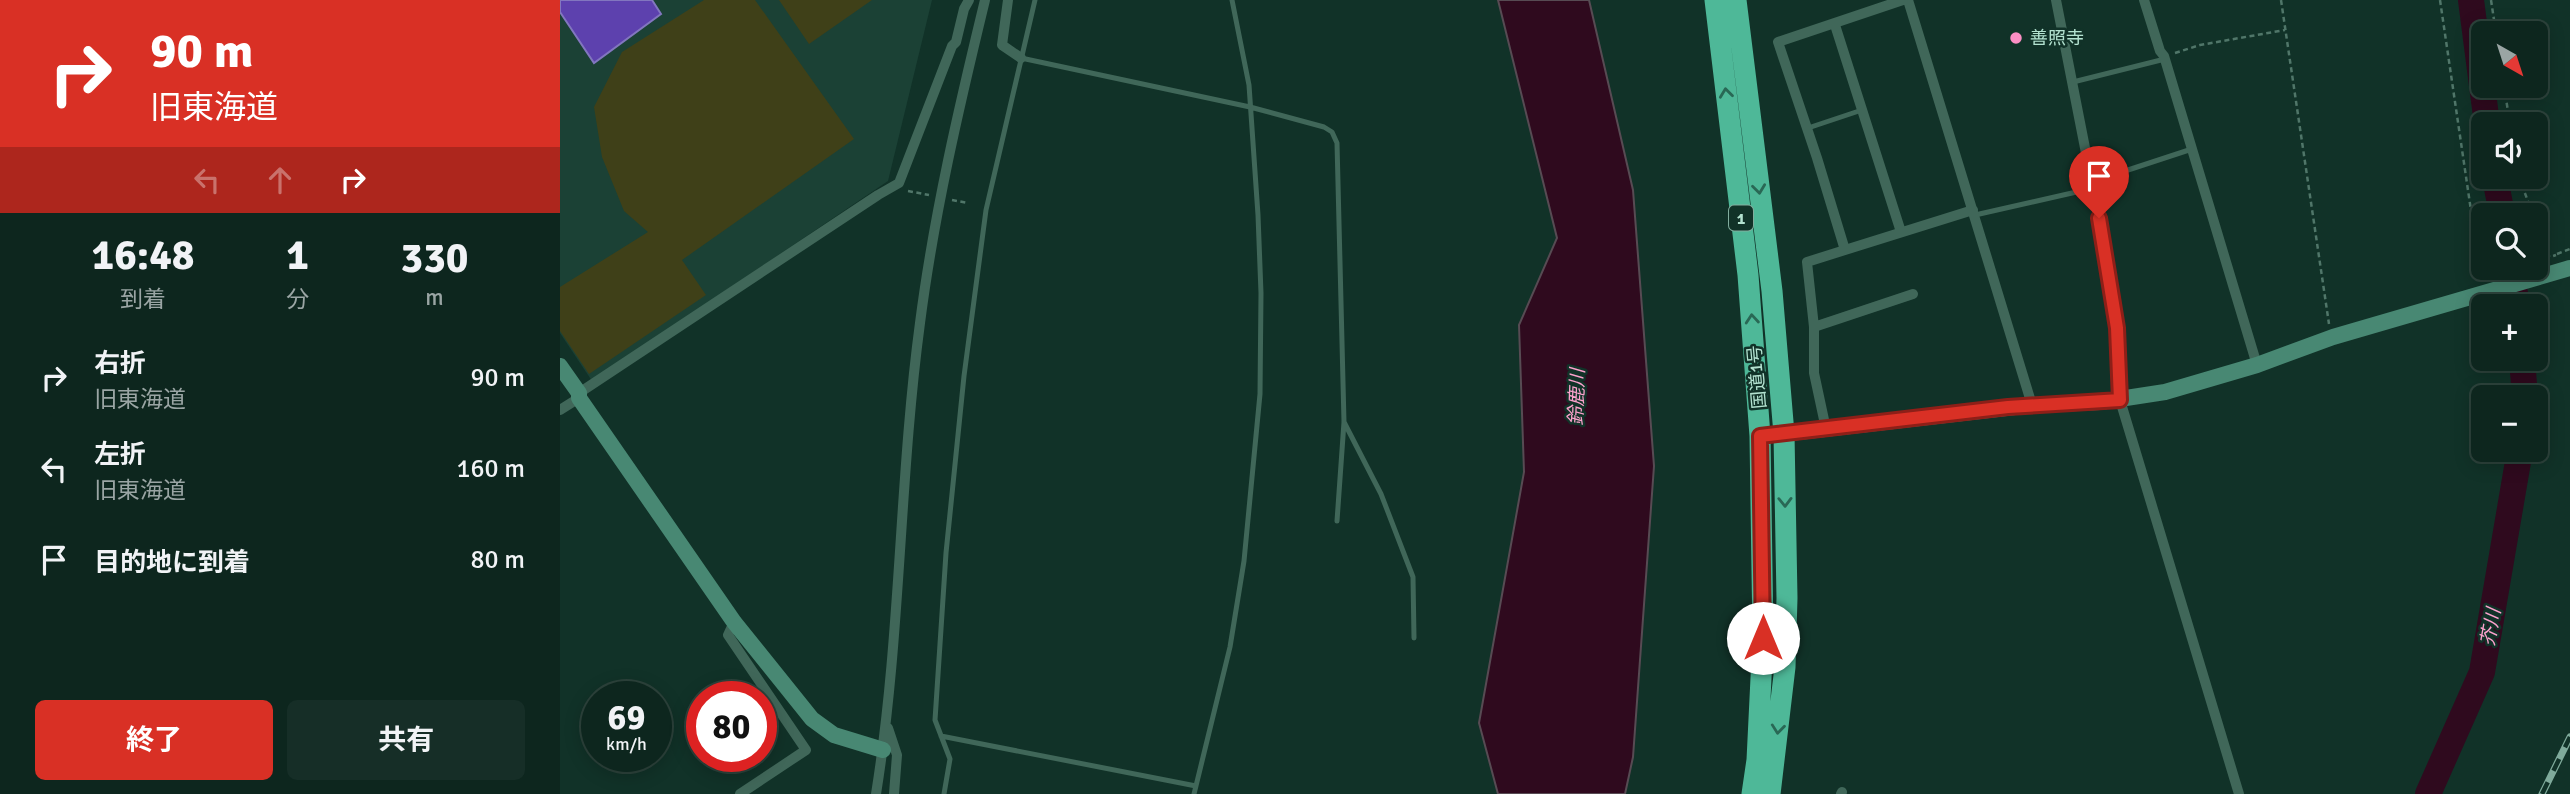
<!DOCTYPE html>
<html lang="ja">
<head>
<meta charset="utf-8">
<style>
	body { margin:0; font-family:Signika,"Noto Sans JP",sans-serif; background:#162e27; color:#f1f3f6; height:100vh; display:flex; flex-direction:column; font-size:26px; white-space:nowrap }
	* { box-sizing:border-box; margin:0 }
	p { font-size:23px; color:#9aa5a4 }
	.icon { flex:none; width:38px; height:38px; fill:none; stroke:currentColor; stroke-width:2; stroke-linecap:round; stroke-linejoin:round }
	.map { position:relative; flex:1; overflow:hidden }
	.panel { display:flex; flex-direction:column; background:#0d261e; width:560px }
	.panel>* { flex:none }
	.top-card { background:#d93025; color:#fff; overflow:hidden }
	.needle { width:46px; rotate:141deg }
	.buttons { position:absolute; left:1911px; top:21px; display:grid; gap:14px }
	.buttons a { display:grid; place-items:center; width:77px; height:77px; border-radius:10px; background:#0d261e; box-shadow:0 4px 18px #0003,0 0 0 2px #2d433c; font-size:35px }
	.speed { position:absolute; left:21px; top:681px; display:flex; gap:14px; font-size:35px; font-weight:700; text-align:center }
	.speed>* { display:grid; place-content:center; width:91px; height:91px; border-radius:50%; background:#0d261e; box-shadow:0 4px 18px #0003,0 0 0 2px #2d433c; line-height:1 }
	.speed small { font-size:18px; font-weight:400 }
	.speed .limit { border:10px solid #d22; background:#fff; color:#111 }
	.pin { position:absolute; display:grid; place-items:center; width:60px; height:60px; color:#fff; margin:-72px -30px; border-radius:50% 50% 50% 0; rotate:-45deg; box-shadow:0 0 7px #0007 }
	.pin .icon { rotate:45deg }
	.me { position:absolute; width:77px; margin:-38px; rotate:0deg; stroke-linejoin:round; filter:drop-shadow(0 0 5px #0008) }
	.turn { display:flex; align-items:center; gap:24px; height:147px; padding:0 35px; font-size:32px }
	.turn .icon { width:91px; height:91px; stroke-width:2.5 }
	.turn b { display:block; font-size:49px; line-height:60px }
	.lanes { display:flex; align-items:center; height:66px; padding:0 35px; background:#0003; justify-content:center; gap:35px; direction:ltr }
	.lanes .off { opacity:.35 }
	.eta { display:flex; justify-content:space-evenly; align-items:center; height:119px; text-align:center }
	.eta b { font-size:42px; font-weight:700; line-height:49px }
	.button { display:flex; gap:14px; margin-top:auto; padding:14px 35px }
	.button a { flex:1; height:80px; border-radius:10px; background:#d93025; color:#fff; font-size:28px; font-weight:700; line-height:80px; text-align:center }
	.button a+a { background:#162e27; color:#f1f3f6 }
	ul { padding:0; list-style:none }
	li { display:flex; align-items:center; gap:21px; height:91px; padding:0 35px }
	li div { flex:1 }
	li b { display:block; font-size:26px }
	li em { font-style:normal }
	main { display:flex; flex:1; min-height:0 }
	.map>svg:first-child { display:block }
</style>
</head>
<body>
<main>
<section class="panel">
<div class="top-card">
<div class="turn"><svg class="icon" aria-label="right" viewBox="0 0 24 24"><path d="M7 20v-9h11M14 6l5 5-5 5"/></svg><div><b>90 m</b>旧東海道</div></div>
<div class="lanes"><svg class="icon off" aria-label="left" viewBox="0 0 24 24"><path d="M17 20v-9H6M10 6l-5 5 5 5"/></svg><svg class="icon off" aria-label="ahead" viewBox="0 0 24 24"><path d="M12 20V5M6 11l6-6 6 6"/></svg><svg class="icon" aria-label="right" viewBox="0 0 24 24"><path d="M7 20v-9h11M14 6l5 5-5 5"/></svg></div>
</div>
<div class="eta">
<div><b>16:48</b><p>到着</p></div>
<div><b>1</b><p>分</p></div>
<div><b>330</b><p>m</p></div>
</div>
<ul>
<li><svg class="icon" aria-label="right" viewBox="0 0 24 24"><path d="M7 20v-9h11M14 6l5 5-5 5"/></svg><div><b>右折</b><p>旧東海道</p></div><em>90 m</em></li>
<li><svg class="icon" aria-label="left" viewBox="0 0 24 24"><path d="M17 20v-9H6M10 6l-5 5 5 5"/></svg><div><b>左折</b><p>旧東海道</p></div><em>160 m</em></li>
<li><svg class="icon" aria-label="arrive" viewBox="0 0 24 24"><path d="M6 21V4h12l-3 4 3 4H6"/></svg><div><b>目的地に到着</b></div><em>80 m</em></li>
</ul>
<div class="button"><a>終了</a><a>共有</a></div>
</section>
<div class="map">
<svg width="2010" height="794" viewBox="0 0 2010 794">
	<rect width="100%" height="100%" fill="#113228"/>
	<path fill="#1b4135" d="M0,0H372L328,181L32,381L0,333Z"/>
	<path fill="#3f4018" d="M144,0H195L294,139L122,260L146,295L29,374L0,331V287L88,232L64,211L42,157L34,107L62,52Z
		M219,0H312L249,44Z"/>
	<path fill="#2f0a1e" stroke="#574b53" stroke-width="2" d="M938,0H1029L1073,190L1094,466L1073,757L1065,794H938L919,723L964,472L959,325L997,238Z"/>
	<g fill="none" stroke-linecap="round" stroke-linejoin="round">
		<path stroke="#2f0a1e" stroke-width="26" d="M1911,0L1927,124
			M1935,177L1942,215
			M1951,268L1957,306
			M1962,359L1965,397
			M1868,794L1922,672L1960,450"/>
	</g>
	<path fill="#5d41ae" stroke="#8276bf" stroke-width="2" d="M0,0H92L101,14L34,63L0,12Z"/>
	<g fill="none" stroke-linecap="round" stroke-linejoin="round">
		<path stroke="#507669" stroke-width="2.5" stroke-dasharray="5 3.5" stroke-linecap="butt" d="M1721,0L1769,324
			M1880,0L1919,265
			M1931,0L1936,33
			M1615,53L1640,45L1725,30
			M1944,86L1950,124
			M1959,177L1973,215
			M348,191L369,195
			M392,200L408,203
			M1976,232L1978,247L1990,257L1996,255
			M1997,254L2010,249"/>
		<path stroke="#406759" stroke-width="5" d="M461,58L690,107L764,127L772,132L777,143L784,422L777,521
			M1513,82L1605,59
			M1248,128L1302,110
			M1532,179L1568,170L1632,149
			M1415,215L1534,188
			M784,422L821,494L853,577L854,638
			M381,736L636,786
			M384,794L390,759L375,720L386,553L404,376L426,210L475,0
			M634,794L670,647L684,561L700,394L701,293L698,215L689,85L672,0"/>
		<path stroke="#406759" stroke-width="10" d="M448,0L442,45L461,58
			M1343,0L1218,42L1257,158L1285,250L1413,210
			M1348,0L1472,405
			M1496,0L1547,260L1557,328L1560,400L1679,794
			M1584,0L1600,51L1604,56L1697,365
			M1275,25L1341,232
			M1254,327L1353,294
			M19,393L318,195L339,183L392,46L396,42L404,9L409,0
			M0,410L19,398
			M1266,429L1254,373V327L1247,262L1285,250
			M174,622L168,635L246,750L180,794
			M328,728L337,755L334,794
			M316,794C341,638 339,479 360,323C374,214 399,107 425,0
			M1281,794L1282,792"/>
		<path stroke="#488873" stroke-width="16" d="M0,366L19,393V398L174,622L252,719L274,735L323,750
			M1213,435L1472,405L1540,402L1605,392L1697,365L1773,337L2010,268"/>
		<path stroke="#4eb898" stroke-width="21" d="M1155,0L1188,275L1200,436L1203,637L1197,760L1192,794
			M1176,0L1212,291L1224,434L1227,598L1225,667L1210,794"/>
		<g stroke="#7faa9b" stroke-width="7">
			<path id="rail" d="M1982,794L2010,737"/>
		</g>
		<use href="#rail" stroke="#113228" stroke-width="4.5" stroke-dasharray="13" stroke-linecap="butt"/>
	</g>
	<defs><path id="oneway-chevron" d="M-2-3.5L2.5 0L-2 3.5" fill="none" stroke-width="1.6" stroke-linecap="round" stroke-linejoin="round" transform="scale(1.75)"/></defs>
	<g stroke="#296855">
		<use href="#oneway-chevron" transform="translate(1166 93) rotate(-97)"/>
		<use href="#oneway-chevron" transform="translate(1199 189) rotate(83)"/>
		<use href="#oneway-chevron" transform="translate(1192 319) rotate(-95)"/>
		<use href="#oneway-chevron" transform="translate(1225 502) rotate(89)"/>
		<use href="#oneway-chevron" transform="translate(1218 729) rotate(96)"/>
	</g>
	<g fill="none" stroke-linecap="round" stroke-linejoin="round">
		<g stroke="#8d1f18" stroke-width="18">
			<path id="route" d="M1203,638L1200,436L1448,407L1560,400L1557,328L1539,218"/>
		</g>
		<use href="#route" stroke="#d93025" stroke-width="12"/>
	</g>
	<circle fill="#fb8fc4" stroke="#113228" stroke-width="2.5" cx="1456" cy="38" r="7"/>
	<g text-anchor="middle" stroke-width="5" stroke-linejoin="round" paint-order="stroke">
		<rect fill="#113228" stroke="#82ad9e" stroke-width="2" x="1169" y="205.5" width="24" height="25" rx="5"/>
		<g font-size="16" font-weight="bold" fill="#b3e2d0">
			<text x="1181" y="224">1</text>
		</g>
		<g font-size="18" fill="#b3e2d0" stroke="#113228" text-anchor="start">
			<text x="1470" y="44">善照寺</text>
		</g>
		<g font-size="18" fill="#b3e2d0" stroke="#113228">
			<text transform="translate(1197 377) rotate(-95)" y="6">国道1号</text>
		</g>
		<g font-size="19" font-style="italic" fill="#fca2cd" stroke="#113228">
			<text transform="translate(1016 397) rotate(-88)" y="7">鈴鹿川</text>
			<text transform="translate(1930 627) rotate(-80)" y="7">芥川</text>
		</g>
	</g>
</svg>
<div class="buttons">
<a><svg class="needle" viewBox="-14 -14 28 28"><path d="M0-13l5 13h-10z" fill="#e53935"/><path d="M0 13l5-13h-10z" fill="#9aa5a4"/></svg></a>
<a><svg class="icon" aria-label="sound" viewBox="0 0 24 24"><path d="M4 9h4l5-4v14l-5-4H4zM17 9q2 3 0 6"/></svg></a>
<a><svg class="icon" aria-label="search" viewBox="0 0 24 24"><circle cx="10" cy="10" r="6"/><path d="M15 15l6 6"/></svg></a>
<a>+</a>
<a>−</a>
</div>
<div class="speed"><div>69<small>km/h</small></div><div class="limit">80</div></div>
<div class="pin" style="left:1539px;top:218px;background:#d93025"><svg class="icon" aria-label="arrive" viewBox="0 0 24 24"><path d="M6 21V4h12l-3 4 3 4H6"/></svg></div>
<svg class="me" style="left:1203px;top:638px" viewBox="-20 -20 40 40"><circle r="19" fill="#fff"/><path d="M0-13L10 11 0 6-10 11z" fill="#d93025"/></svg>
</div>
</main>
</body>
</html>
